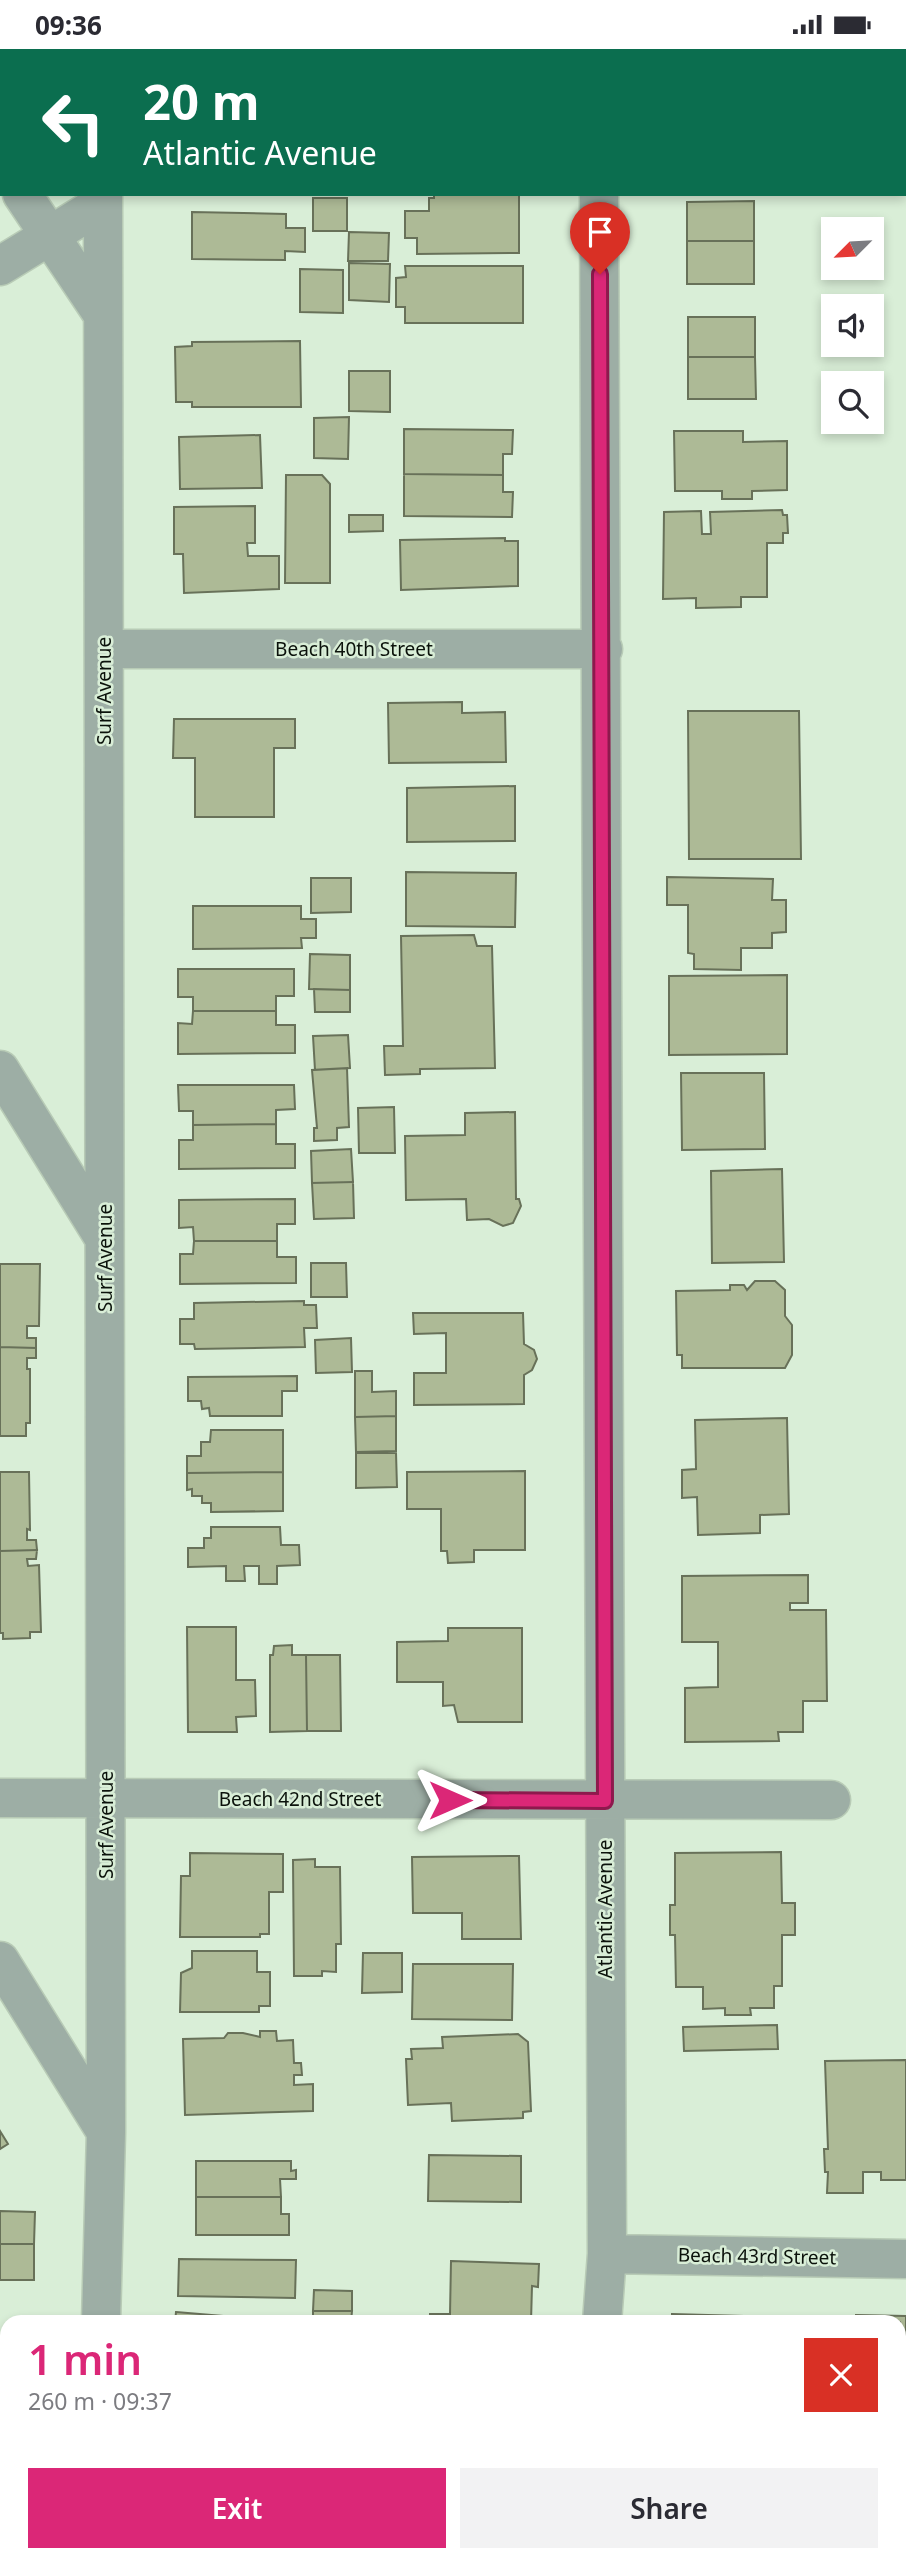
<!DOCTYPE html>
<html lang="en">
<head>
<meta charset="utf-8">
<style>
	body { margin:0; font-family:"Noto Sans",sans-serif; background:#f2f2f3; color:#2b2b33; height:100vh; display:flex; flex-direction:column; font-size:26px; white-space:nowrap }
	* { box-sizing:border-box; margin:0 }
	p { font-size:23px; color:#7c7c81 }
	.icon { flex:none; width:38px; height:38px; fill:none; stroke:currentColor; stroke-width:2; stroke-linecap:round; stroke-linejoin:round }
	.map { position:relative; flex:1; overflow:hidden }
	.side { position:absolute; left:0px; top:2266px; width:906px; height:247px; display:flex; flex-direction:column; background:#fff; border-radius:21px 21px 0 0; box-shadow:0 4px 10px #0003 }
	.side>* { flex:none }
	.top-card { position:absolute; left:0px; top:0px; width:906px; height:147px; box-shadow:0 4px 10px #0003; background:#0b6e4f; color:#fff; overflow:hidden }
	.needle { width:46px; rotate:246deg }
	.fabs { position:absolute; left:821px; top:168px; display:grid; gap:14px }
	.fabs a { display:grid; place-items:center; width:63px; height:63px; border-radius:0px; background:#fff; box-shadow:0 4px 10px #0003; font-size:35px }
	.pin { position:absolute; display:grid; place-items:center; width:60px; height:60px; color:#fff; margin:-72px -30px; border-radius:50% 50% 50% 0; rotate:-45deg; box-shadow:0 0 7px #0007 }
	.pin .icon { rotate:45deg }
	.me { position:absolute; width:77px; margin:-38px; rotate:90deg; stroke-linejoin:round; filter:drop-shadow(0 0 5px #0008) }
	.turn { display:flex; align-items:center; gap:24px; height:147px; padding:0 28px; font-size:32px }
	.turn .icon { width:91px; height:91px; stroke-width:2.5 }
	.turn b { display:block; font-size:49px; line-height:60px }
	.round { display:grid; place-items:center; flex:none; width:74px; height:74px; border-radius:0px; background:#f2f2f3 }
	.headline { display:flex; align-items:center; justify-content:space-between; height:119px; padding:0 28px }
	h1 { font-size:42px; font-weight:600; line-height:52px; color:#db2777 }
	.cta { display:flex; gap:14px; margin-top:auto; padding:14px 28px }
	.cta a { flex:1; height:80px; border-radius:0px; background:#db2777; color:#fff; font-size:28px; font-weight:600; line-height:80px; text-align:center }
	.cta a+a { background:#f2f2f3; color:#2b2b33 }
	.status { display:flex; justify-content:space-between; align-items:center; height:49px; padding:0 35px; background:#fff; direction:ltr }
	.status svg { height:19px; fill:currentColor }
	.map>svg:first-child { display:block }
</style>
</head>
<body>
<div class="status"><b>09:36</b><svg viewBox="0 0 49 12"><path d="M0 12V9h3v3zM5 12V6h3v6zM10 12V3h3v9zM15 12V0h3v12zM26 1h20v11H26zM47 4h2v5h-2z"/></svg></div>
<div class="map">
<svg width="906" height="2512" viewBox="0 0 906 2512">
	<rect width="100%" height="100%" fill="#d9eed7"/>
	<path fill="#adba96" stroke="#687159" stroke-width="2" d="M190,0H303V2H190Z
		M405,0H513V2H405Z
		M685,0H754V2H685Z
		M285,145V146H190V145Z
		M434,145H519V204L417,205V189H405V162H429V149H434Z
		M313,149H347V182H313Z
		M754,152V192H687V153Z
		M192,163L286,165V179H305V203L285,202V211L192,210Z
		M349,183L389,184L388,212H348Z
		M687,192H754V235H687Z
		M349,214L390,215L389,253L349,251Z
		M405,217H523V274H405V258H396V229L406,228Z
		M300,220L343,221V264L300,263Z
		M688,268H755V308H688Z
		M300,292L301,358H192V353H176L175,298L192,297V293Z
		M688,308H755L756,350H688Z
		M349,322H390V363L349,362Z
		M349,368L348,410L314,409V369Z
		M404,380L513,381L512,405H503V426L404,425Z
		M674,382H743V393L787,392V441L752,442V450H722V442H675Z
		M260,386L262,439L180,440L179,388Z
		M404,425L503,426V443H513L512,468L404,467Z
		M286,426H322L330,435V534H285Z
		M255,457V494H247L248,507H279V540L184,544L183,505H174V458Z
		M782,461L783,466H787L788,484H783V494H767V548H741V558L696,559V549L663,550L664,463L701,462L702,485H711L710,463Z
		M349,466H383V482L349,483Z
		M505,489V492H518V537L401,541L400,491Z
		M462,653V664L505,663L506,713L389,714L388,654Z
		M688,662H799L801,810H689Z
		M174,670H295V699H274V768H195V709H173Z
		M515,737V792L407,793V739Z
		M406,823L516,824L515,878L406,877Z
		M667,828L773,830L772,851H786V883L772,884V899H741V921L694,920V905L688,904V856H667Z
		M311,829H351V863L311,864Z
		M193,857H301V870H316V889H301L302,899L193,900Z
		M474,886L477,897H492L495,1019L420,1020V1025L385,1026L384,997H403L401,887Z
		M310,905L350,906V941L309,940Z
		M178,920H294V947H276V962H193V948H178Z
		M787,926V1005L669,1006V927Z
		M314,940L350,941V963H315Z
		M193,962H276V976H295V1004L178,1005V974L192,975Z
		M348,986L350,1019L315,1021L313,987Z
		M347,1019L349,1078L337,1079V1091L314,1092V1079H317L312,1021Z
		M681,1024H764L765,1100L682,1101Z
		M178,1036H294L295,1060L276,1061V1075L193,1076V1062H179Z
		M394,1058L395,1104H359L358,1059Z
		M515,1063L516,1150H519L521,1157L513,1174L503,1177L489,1170L467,1171L466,1150L406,1151L405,1087L465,1086V1064Z
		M276,1075V1095H295V1119L179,1120V1091H193V1076Z
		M351,1100L353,1133L312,1134L311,1102Z
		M782,1120L784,1213L712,1214L711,1122Z
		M353,1133L354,1169L314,1170L312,1134Z
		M295,1150V1175H277V1192H194L193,1178L179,1179V1151Z
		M194,1192H277V1208H296V1234L180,1235V1205H193Z
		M311,1214H346L347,1248H311Z
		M0,1215H40L39,1277H27V1289H36V1299L0,1298Z
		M755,1232H775L785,1241V1267L792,1276V1306L785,1319H682V1306H677L676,1242L730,1241V1236H744L747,1241Z
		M304,1252V1256H316L317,1279H304L305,1298L195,1300L194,1295H180V1270H194V1254Z
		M413,1264H523L524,1295L534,1301L537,1310L532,1321L524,1326V1355L414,1356V1324H446V1284L414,1285Z
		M351,1289L352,1323L316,1324L315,1291Z
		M0,1298L36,1299V1309H27V1320H30V1374H26V1387H0Z
		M355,1322H372V1343L396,1342V1367L355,1368Z
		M297,1327V1342H282V1367H210L209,1359L202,1360L201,1352H188V1328Z
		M396,1367V1402L356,1403L355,1368Z
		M787,1369L789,1465L760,1466V1484L698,1486L697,1448L682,1449V1421L696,1420L695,1371Z
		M211,1381H283V1423L187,1424V1407H201V1393H210Z
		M356,1404H396L397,1438L356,1439Z
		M525,1422V1501H474V1513L448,1514L447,1502H441V1460H407V1423Z
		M0,1423H29L30,1481L27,1480V1491H36L37,1501L0,1502Z
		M283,1423V1462L211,1463V1454H202V1447H192V1440L187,1441V1424Z
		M211,1478H280L281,1496H299L300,1516L277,1517V1535H259V1517H244L245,1532H226V1517L188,1518V1499H204V1489H211Z
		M37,1501L36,1510H27L28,1517L39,1516L41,1583H30V1589L3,1590V1584H0V1502Z
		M808,1526V1554H790V1561H826L827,1652H803V1683H778L779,1692L685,1693V1639L718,1638V1593H682V1527Z
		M187,1578H236V1631H255L256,1667L236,1668L237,1683H188Z
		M448,1579H522V1673H458L454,1656L443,1657V1633H397V1593L448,1592Z
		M292,1596V1606H306L307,1682L270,1683V1606H273L274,1597Z
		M306,1606H340L341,1682H307Z
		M781,1803L782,1854H795V1886H782V1937H774V1959H750L751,1966H725V1959L703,1960V1938H676L675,1886H670V1856H675V1804Z
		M190,1804L283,1805V1843H269V1885H260V1888H180L181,1827H190Z
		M519,1807L521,1890H462V1864H413L412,1808Z
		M315,1810V1818H340L341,1895H336V1923L322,1922V1927H294L293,1811Z
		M192,1902H257V1923H270V1957H259V1963H180L181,1924L192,1919Z
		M363,1904H402V1943L362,1944Z
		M413,1915H513L512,1971L412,1970Z
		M777,1976L778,2000L684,2002L683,1978Z
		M260,1982H276L277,1992L293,1991L294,2014H301L302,2026H294V2036L313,2035V2062L185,2066L183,1990L224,1989L228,1984H243L260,1988Z
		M518,1985L528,1993L531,2062L523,2063V2069L452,2072L451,2054L408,2056L406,2010H412L411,2000L443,1999L442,1988Z
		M906,2011V2131H881V2123H863V2144H827L828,2123H825L824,2100H828L825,2012Z
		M0,2082L8,2095L0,2100Z
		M429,2106L521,2107V2153L428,2152Z
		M196,2112H291V2122L296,2121V2130H280L281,2148H196Z
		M196,2148H281V2165H289V2186H196Z
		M0,2162L35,2163L34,2195H0Z
		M0,2195H34V2231H0Z
		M179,2210L296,2211L295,2249L178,2247Z
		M451,2212L539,2215L538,2238L532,2237L531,2273H430V2265H450Z
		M314,2241L352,2242V2262H313Z
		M313,2262H352L351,2273H313Z
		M176,2263L270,2271V2273H175Z
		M672,2265L743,2267V2273H672Z
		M856,2266L906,2267V2406H900V2273H856Z
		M0,2404L7,2405V2478L2,2504Z
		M900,2489L906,2490V2512H888V2506H900Z
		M150,2506H195L215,2511L216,2506L243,2512H148Z
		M380,2506H485L484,2512H379Z
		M669,2508L702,2512H668Z"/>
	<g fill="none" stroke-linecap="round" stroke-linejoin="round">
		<g stroke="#b8cbb6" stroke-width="41">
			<path id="street" d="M103,0V2
				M598,0V2
				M0,110L2,113
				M22,145L103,266
				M599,145L607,2205L602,2273
				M0,217L103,154
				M104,600H603
				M0,1021L104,1189
				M0,1749L831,1751
				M0,1912L106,2083
				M607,2205L906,2210
				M101,2273L106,2083L103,145
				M68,2512L70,2506
				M573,2512L574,2506
				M809,2512L810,2506"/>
		</g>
		<use href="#street" stroke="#9daea5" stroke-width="38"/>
	</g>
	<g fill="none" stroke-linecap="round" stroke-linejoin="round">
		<g stroke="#8e194d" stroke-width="18">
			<path id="route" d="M450,1751L605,1752L600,225"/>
		</g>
		<use href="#route" stroke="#db2777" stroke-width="12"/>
	</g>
	<g text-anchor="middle" stroke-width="5" stroke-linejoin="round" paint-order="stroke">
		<g font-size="19" fill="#0b120b" stroke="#d9eed7">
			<text x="354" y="607">Beach 40th Street</text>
			<text transform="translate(104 642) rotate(-90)" y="7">Surf Avenue</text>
			<text transform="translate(105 1209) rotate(-90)" y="7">Surf Avenue</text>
			<text x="300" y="1757">Beach 42nd Street</text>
			<text transform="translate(106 1776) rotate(-90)" y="7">Surf Avenue</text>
			<text transform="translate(605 1860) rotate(-90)" y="7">Atlantic Avenue</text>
			<text transform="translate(757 2207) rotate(1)" y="7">Beach 43rd Street</text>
		</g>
	</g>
</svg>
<div class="fabs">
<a><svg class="needle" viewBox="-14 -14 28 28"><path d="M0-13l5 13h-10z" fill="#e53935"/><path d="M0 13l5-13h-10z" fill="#7c7c81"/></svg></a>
<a><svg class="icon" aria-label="sound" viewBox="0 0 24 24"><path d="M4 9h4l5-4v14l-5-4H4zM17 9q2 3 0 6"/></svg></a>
<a><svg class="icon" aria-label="search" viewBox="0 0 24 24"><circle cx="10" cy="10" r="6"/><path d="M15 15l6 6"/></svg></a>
</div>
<div class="pin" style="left:600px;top:225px;background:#d93025"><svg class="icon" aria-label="arrive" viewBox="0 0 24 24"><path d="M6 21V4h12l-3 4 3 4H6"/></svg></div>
<svg class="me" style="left:450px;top:1751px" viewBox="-20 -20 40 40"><path d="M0-17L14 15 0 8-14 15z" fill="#db2777" stroke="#fff" stroke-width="4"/></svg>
<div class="top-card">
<div class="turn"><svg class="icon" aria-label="left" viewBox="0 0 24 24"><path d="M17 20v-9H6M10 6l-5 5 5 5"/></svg><div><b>20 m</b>Atlantic Avenue</div></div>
</div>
<section class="side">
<div class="headline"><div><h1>1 min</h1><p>260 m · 09:37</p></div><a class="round" style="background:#d93025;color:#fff"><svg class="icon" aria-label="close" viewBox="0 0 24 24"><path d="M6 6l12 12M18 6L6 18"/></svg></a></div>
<div class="cta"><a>Exit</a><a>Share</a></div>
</section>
</div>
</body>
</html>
